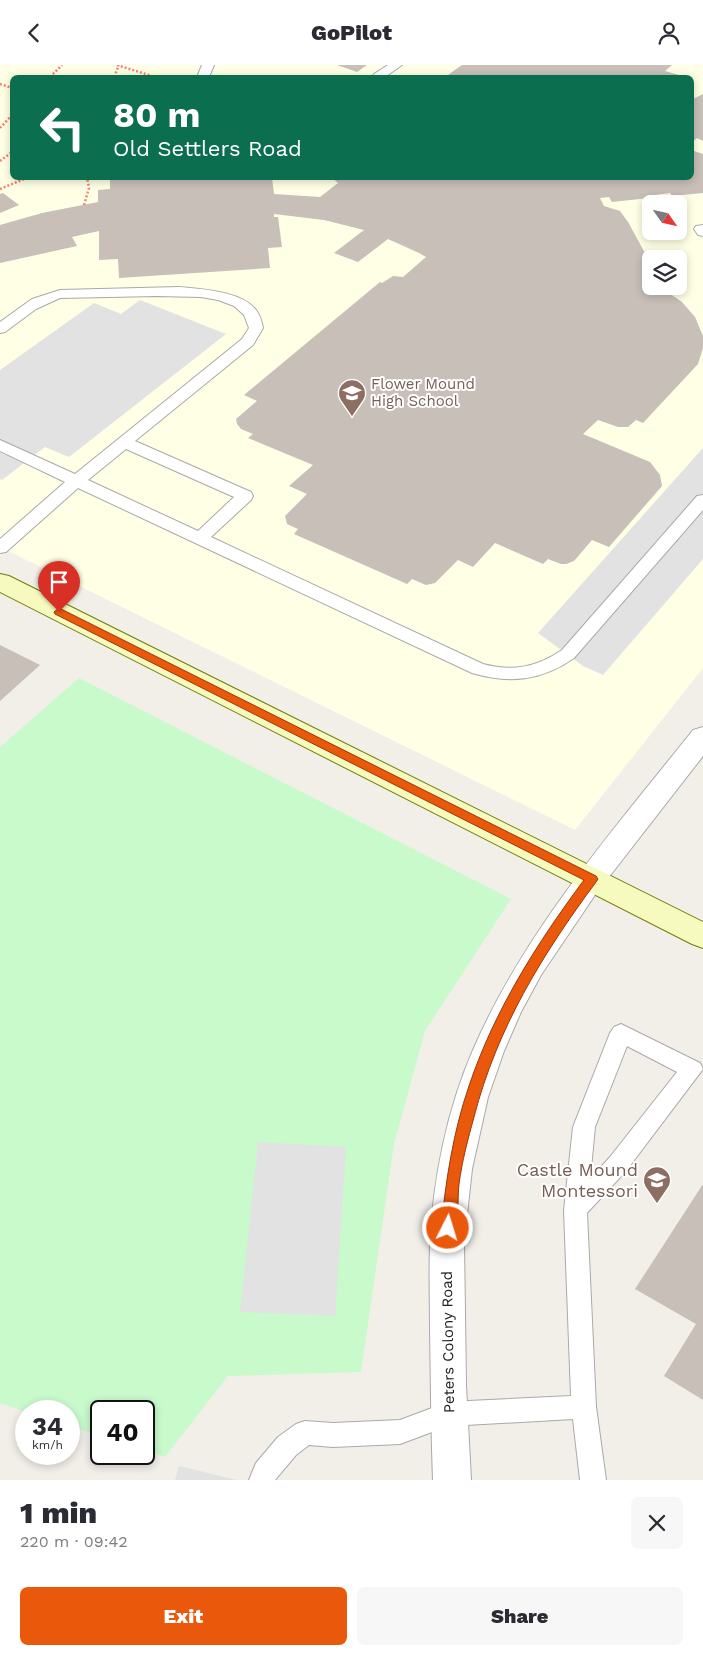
<!DOCTYPE html>
<html lang="en">
<head>
<meta charset="utf-8">
<style>
	body { margin:0; font-family:"Work Sans",sans-serif; background:#f7f7f7; color:#2b2b33; height:100vh; display:flex; flex-direction:column; font-size:19px; white-space:nowrap }
	* { box-sizing:border-box; margin:0 }
	p { font-size:16px; color:#7c7c81 }
	.icon { flex:none; width:28px; height:28px; fill:none; stroke:currentColor; stroke-width:2; stroke-linecap:round; stroke-linejoin:round }
	.map { position:relative; height:1415px; overflow:hidden }
	.drawer { display:flex; flex-direction:column; background:#fff; flex:1 }
	.drawer>* { flex:none }
	.banner { position:absolute; left:10px; top:10px; width:684px; height:105px; border-radius:8px; box-shadow:0 2px 8px #0003; background:#0b6e4f; color:#fff; overflow:hidden }
	.needle { width:32px; rotate:124deg }
	.tools { position:absolute; left:642px; top:130px; display:grid; gap:10px }
	.tools a { display:grid; place-items:center; width:45px; height:45px; border-radius:8px; background:#fff; box-shadow:0 2px 8px #0003; font-size:25px }
	.speed { position:absolute; left:15px; top:1335px; display:flex; gap:10px; font-size:25px; font-weight:700; text-align:center }
	.speed>* { display:grid; place-content:center; width:65px; height:65px; border-radius:50%; background:#fff; box-shadow:0 2px 8px #0003; line-height:1 }
	.speed small { font-size:12px; font-weight:400 }
	.speed .limit { border:2px solid #111; border-radius:8px; background:#fff; color:#111 }
	.pin { position:absolute; display:grid; place-items:center; width:42px; height:42px; color:#fff; margin:-51px -21px; border-radius:50% 50% 50% 0; rotate:-45deg; box-shadow:0 0 5px #0007 }
	.pin .icon { rotate:45deg }
	.me { position:absolute; width:55px; margin:-28px; rotate:5deg; stroke-linejoin:round; filter:drop-shadow(0 0 4px #0008) }
	.turn { display:flex; align-items:center; gap:18px; height:105px; padding:0 20px; font-size:22px }
	.turn .icon { width:65px; height:65px; stroke-width:2.5 }
	.turn b { display:block; font-size:35px; line-height:42px }
	.round { display:grid; place-items:center; flex:none; width:52px; height:52px; border-radius:8px; background:#f7f7f7 }
	.summary { display:flex; align-items:center; justify-content:space-between; height:85px; padding:0 20px }
	h1 { font-size:30px; font-weight:800; line-height:38px }
	.primary-button { display:flex; gap:10px; margin-top:auto; padding:10px 20px }
	.primary-button a { flex:1; height:58px; border-radius:8px; background:#ea580c; color:#fff; font-size:20px; font-weight:800; line-height:58px; text-align:center }
	.primary-button a+a { background:#f7f7f7; color:#2b2b33 }
	header { display:flex; justify-content:space-between; align-items:center; height:65px; padding:0 20px; background:#fff; font-size:22px; font-weight:800 }
	.map>svg:first-child { display:block }
</style>
</head>
<body>
<header><svg class="icon" aria-label="back" viewBox="0 0 24 24"><path d="M15 5l-7 7 7 7"/></svg>GoPilot<svg class="icon" aria-label="person" viewBox="0 0 24 24"><circle cx="12" cy="8" r="4"/><path d="M4 21q1-7 8-7t8 7"/></svg></header>
<div class="map">
<svg width="703" height="1415" viewBox="0 0 703 1415">
	<rect width="100%" height="100%" fill="#f2efe9"/>
	<path fill="#ffffe5" fill-rule="evenodd" d="M0,0H703V603L575,765L0,482ZM12,12H691V112H12ZM651,139H679V166H651ZM651,194H679V221H651Z"/>
	<path fill="#c8facc" d="M79,613L511,834L425,966L394,1079L361,1307L228,1311L165,1392L144,1385V1346H101V1371L69,1361V1346L26,1347L0,1338V682Z"/>
	<path fill="#e2e2e2" d="M140,235L226,269L69,392L45,382L2,415L0,414V305L94,238L121,249Z
		M703,383V494L603,610L583,601L538,568Z
		M258,1077L346,1082L335,1251L240,1247Z
		M179,1401L237,1415H175Z"/>
	<path fill="#c7bfb8" d="M337,0H367L357,7Z
		M462,0H672L665,6L686,12H445Z
		M703,29V76L697,73L691,78V35Z
		M691,85L703,89V128L672,131L670,128L647,131L649,133L612,137L609,132L600,133L604,141L620,146L628,157L651,199V221H664L666,226L682,237L695,252L703,271V283L698,299L643,358L636,355L628,362H618L598,355L583,369L650,397L660,410L662,421L609,482L592,475L574,496L566,499H561L548,494L543,499L495,478L473,502L458,495L435,518L426,520L412,514L407,519L294,469L298,464L287,459L285,451L307,429L289,421L313,400L248,373L253,369L241,364L237,359L236,354L257,336L244,330L380,217L382,218L393,211L403,212L426,192L419,188L388,174L358,197L334,188L364,165L324,155L274,149V152H278L282,182L268,183L270,203L119,213L118,194L99,195V166L72,172L77,181L0,198V160L42,148L98,137V125L110,124V112L272,113L274,129L320,132L338,118L331,112H691Z
		M3,128L19,140L0,148V129Z
		M0,580L40,600L0,636Z
		M703,1119V1335L664,1311L696,1259L635,1224Z"/>
	<g fill="none" stroke-linecap="round" stroke-linejoin="round">
		<g stroke="#a9a9a9" stroke-width="2">
			<path id="service" d="M202,0H214L209,12H197Z
				M388,0H402L385,12H372L374,9Z
				M703,160V171L698,170L694,164L696,161Z
				M179,222C201,224 246,226 258,248C261,253 262,258 263,263L253,280L135,376L251,427L253,431L251,435L211,472L483,599C513,607 537,602 562,585L697,431L703,430V445L574,593C542,616 509,619 472,608L78,423L6,487L0,488V474L65,417L0,386V375L75,409L242,274L249,263L244,250L234,241L218,235L201,232L157,231L60,233L36,244L5,267L0,268V257L32,234L60,225ZM126,384L234,432L198,466L88,415Z
				M621,959L700,998L703,1004L626,1106L587,1148L596,1342L606,1415H580L573,1354L448,1361L400,1379L333,1382L309,1380L296,1390L275,1415H249L256,1398L278,1372L296,1359L305,1356L333,1358L400,1355L448,1337L571,1331L564,1145L573,1062L610,968L614,962ZM627,981L677,1007L610,1092L590,1114L595,1062Z"/>
		</g>
		<g stroke="#a9a9a9" stroke-width="2">
			<path id="tertiary" d="M703,662V691L595,830L541,910L521,947L504,986L488,1032L472,1104L464,1177L466,1320L471,1415H433C431,1365 431,1316 430,1266C430,1237 429,1208 430,1179C433,1114 447,1045 473,985C525,865 612,767 693,665Z"/>
		</g>
		<g stroke="#707d05" stroke-width="2">
			<path id="secondary" d="M0,509L9,511L703,857V883L692,879L0,527Z"/>
		</g>
		<path stroke="#fa8072" stroke-width="2.5" stroke-dasharray="2 2" stroke-linecap="butt" d="M117,0L155,12
			M50,12L62,0
			M114,12L119,0
			M0,19L12,23
			M0,63L12,50
			M0,96L12,87
			M0,124L29,112
			M84,140L89,123L87,112"/>
		<use href="#service" fill="#fff" fill-rule="evenodd"/>
		<use href="#tertiary" fill="#fff" fill-rule="evenodd"/>
		<use href="#secondary" fill="#f7fabf" fill-rule="evenodd"/>
	</g>
	<path fill="#ea580c" stroke="#983908" d="M59,543L596,811L598,814L596,817C542,890 497,963 474,1052C468,1074 462,1096 459,1119C457,1134 460,1154 453,1168L448,1170L443,1168L441,1163C446,1115 453,1067 469,1021C494,946 537,878 584,815L55,549L54,547Z"/>
	<defs>
		<g id="school-pin" transform="scale(1.4375)"><path d="M0 17L-7.5 6A9.5 9.5 0 1 1 7.5 6Z" fill="#8d6e63" stroke="#fff"/><path d="M0-5L7-2L0 1L-7-2ZM-4 1L0 2.5L4 1V4Q0 6-4 4Z" fill="#fff"/></g>
	</defs>
	<g fill-rule="evenodd">
		<use href="#school-pin" x="352" y="328"/>
		<use href="#school-pin" x="657" y="1115"/>
	</g>
	<g text-anchor="middle" stroke-width="4" stroke-linejoin="round" paint-order="stroke">
		<g font-size="15" fill="#785e54" stroke="#fff" text-anchor="start">
			<text x="371" y="324">Flower Mound<tspan x="371" dy="17">High School</tspan></text>
		</g>
		<g font-size="15" fill="#222" stroke="#fff">
			<text transform="translate(448 1277) rotate(-91)" y="5">Peters Colony Road</text>
		</g>
		<g font-size="18" fill="#785e54" stroke="#fff" text-anchor="end">
			<text x="638" y="1111">Castle Mound<tspan x="638" dy="21">Montessori</tspan></text>
		</g>
	</g>
</svg>
<div class="tools">
<a><svg class="needle" viewBox="-14 -14 28 28"><path d="M0-13l5 13h-10z" fill="#e53935"/><path d="M0 13l5-13h-10z" fill="#7c7c81"/></svg></a>
<a><svg class="icon" aria-label="layers" viewBox="0 0 24 24"><path d="M12 4l9 5-9 5-9-5zM3 14l9 5 9-5"/></svg></a>
</div>
<div class="speed"><div>34<small>km/h</small></div><div class="limit">40</div></div>
<div class="pin" style="left:59px;top:547px;background:#d93025"><svg class="icon" aria-label="arrive" viewBox="0 0 24 24"><path d="M6 21V4h12l-3 4 3 4H6"/></svg></div>
<svg class="me" style="left:448px;top:1163px" viewBox="-20 -20 40 40"><circle r="17" fill="#ea580c" stroke="#fff" stroke-width="3"/><path d="M0-11L8 9 0 5-8 9z" fill="#fff"/></svg>
<div class="banner">
<div class="turn"><svg class="icon" aria-label="left" viewBox="0 0 24 24"><path d="M17 20v-9H6M10 6l-5 5 5 5"/></svg><div><b>80 m</b>Old Settlers Road</div></div>
</div>
</div>
<section class="drawer">
<div class="summary"><div><h1>1 min</h1><p>220 m · 09:42</p></div><a class="round"><svg class="icon" aria-label="close" viewBox="0 0 24 24"><path d="M6 6l12 12M18 6L6 18"/></svg></a></div>
<div class="primary-button"><a>Exit</a><a>Share</a></div>
</section>
</body>
</html>
